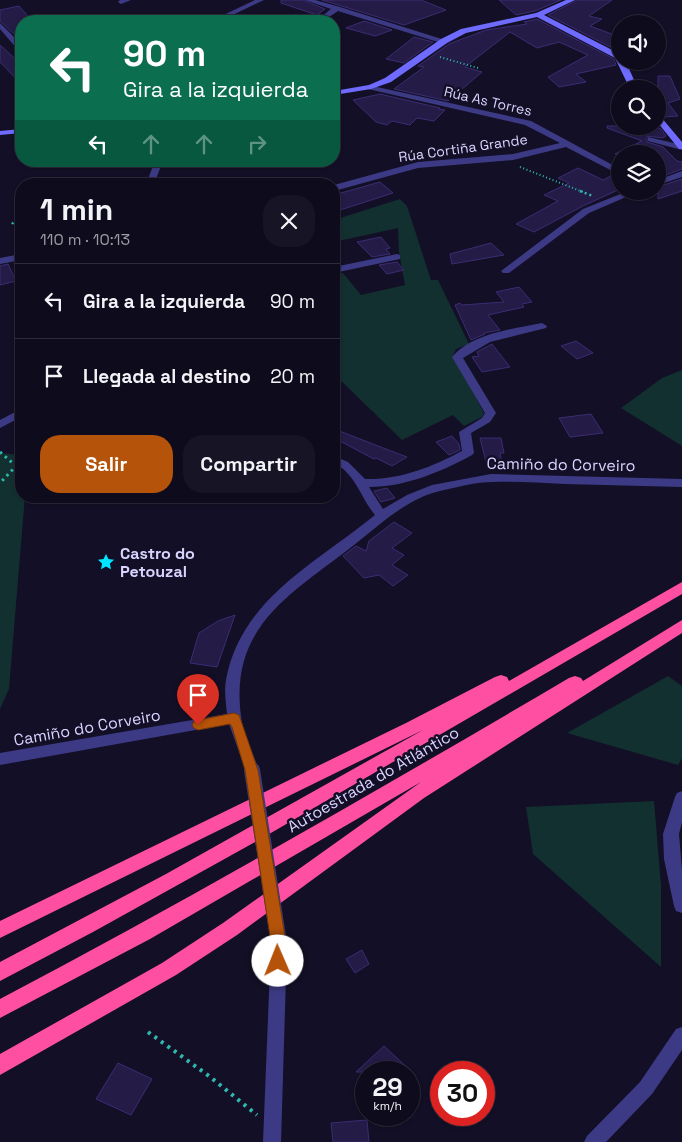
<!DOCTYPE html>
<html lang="es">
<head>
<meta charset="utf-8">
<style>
	body { margin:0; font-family:"Space Grotesk",sans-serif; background:#171425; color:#f1f3f6; height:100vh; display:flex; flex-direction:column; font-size:19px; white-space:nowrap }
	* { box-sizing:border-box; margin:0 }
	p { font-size:16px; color:#9b9ba3 }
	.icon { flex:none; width:28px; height:28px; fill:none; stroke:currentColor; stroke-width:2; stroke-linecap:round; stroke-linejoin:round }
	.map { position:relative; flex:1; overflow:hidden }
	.side { position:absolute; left:15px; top:178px; width:325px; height:325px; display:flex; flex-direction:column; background:#0e0b1c; border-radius:20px; box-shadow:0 1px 4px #0004,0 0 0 1px #2e2b3b }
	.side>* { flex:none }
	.guide { position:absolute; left:15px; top:15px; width:325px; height:152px; border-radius:20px; box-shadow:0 1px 4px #0004,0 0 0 1px #2e2b3b; background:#0b6e4f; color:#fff; overflow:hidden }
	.tools { position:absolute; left:611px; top:15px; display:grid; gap:10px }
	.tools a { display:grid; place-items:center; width:55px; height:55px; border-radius:50%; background:#0e0b1c; box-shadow:0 1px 4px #0004,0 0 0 1px #2e2b3b; font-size:25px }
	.speed { position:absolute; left:355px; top:1061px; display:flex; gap:10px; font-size:25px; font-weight:700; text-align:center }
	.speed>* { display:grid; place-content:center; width:65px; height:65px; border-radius:50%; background:#0e0b1c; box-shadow:0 1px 4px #0004,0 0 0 1px #2e2b3b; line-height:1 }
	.speed small { font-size:12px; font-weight:400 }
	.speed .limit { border:8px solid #d22; background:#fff; color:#111 }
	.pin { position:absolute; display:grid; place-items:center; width:42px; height:42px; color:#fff; margin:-51px -21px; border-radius:50% 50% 50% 0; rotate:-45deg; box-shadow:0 0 5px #0007 }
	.pin .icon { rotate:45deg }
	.me { position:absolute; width:55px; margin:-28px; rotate:359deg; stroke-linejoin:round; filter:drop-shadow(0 0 4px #0008) }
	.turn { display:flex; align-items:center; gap:18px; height:105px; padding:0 25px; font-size:22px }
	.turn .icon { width:65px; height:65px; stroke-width:2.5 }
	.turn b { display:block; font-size:35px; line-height:42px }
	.lanes { display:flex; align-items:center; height:48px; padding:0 25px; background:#0003; justify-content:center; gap:25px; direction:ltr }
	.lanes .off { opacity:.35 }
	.round { display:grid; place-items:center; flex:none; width:52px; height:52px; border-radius:20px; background:#171425 }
	.overview { display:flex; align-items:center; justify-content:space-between; height:85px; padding:0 25px }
	h1 { font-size:30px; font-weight:600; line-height:38px }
	.primary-button { display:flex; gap:10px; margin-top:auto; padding:10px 25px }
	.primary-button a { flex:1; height:58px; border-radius:20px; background:#b45309; color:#fff; font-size:20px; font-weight:600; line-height:58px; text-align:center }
	.primary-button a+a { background:#171425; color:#f1f3f6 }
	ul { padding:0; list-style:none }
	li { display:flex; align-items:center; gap:15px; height:75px; padding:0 25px; border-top:1px solid #2e2b3b }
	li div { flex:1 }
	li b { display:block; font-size:19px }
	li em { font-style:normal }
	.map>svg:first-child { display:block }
</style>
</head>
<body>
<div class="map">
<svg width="682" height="1142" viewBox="0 0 682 1142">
	<rect width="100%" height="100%" fill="#130f26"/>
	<path fill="#12302f" d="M400,199L407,206L431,280H438L469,344L456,349L453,355L484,413L482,417L464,426L453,415L402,440L334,374V275L343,273L361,295L405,285L399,252L398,228L334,242V220Z
		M682,370V446L621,408L662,378Z
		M0,453L21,455V496H25L9,689L0,709Z
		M668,676L682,686V758L678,765L567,733Z
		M654,801L661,885V967L533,854L526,807Z"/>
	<path fill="#241b47" stroke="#3b2d73" d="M281,0H303L325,9L317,15L281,3Z
		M322,0H421L446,10L404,25Z
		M499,0H561L535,11L516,15Z
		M577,0H612L589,16L602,19L590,26L620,37V52L548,15Z
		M19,6L32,21H21V37L18,38L0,21V10Z
		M537,19L614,59L616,65L576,74L586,82L559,87L548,77L588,55L559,42L537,48L510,32L465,67L482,72L448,101L394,89L424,67L418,66L449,44L486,30L527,24L524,22Z
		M364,21L392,30L375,36L346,28Z
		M414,37L433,42L404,63L386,59Z
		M0,45L21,64V84L0,62Z
		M658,76H670L680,99L668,103L678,116L664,117L658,115Z
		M380,94L440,108L439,109L445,110L434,121L417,118L410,125L392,121L387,125L376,122L353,100Z
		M607,126H654L661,129L666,136L663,138L647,136V142L663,147L677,161L682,162V169L658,178V154H615L642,141L607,128Z
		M578,168L603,180L615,174L620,177V189L583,206L534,232L516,224L558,201L544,195L569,183L558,178Z
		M682,179V191L658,199V187Z
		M380,182L393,193L334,212V195Z
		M381,237L390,248L386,249L390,254L372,257L357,242Z
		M491,243L504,255L452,264L450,254Z
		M397,262L404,270L387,274L379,265Z
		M8,264L16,281L0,285V266Z
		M519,287L532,302L522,304L524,307L488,315L500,330L484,333L485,334L471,340L455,305L460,303L462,305L504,302L496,292Z
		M576,341L593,353L577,359L561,346Z
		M492,344L510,367L482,372L472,357L479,356L477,352Z
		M591,414L603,433L570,437L559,418Z
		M337,430L378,446L407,457L392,466L376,458L374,459L334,438Z
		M452,436L459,444L460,450L449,455L436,442Z
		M480,438H501L504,453H500L503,466H487Z
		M387,488L395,498L381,502L374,491Z
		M394,522L412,533L392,548L404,555L392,565L408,575L393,586L379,575L364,578L343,556L356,546L366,551L369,541Z
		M235,615L217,667L190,663L199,633L218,621Z
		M362,950L369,964L355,973L346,959Z
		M384,1046L412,1072H356Z
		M118,1063L152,1079L131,1115L96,1099Z
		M367,1120L369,1142H333L331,1123Z"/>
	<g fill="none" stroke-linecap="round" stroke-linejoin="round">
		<path stroke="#2fb8b0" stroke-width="2" stroke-dasharray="1 2.5" stroke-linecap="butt" d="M440,57L478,68
			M520,167L583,192"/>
		<path stroke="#2fb8b0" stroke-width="2.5" stroke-dasharray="2 3" stroke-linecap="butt" d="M580,191L593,196
			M12,224L21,214"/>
		<path stroke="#2fb8b0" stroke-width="3" stroke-dasharray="2.5 4" stroke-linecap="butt" d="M0,452L16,466L0,483"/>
		<path stroke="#2fb8b0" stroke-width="4" stroke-dasharray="3 5" stroke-linecap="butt" d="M148,1032L209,1076L257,1115"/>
		<path fill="#3d3a85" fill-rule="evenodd" d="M131,0L121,4L118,2L120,0Z
			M255,0H264L220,21H211Z
			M305,0H315L340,7L448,41L441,43L338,11L323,21H316L331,9Z
			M0,23L21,44V50H18L0,29Z
			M368,85L531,121L620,169V175L566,147L513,160L418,168L334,191V185L418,162L513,154L560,143L525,125L368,89Z
			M648,137L682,145V150L648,141Z
			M155,161H163L154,184H146Z
			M682,171V177L658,185V180Z
			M628,191H640L589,213L509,273H503L501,271L583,209Z
			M21,254V260L0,264V258Z
			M397,254L400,255V259L334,273V267Z
			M542,323L547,326L546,328L490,342L463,358L496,413L490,422L471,433L474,453L472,455C441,472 405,487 369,487L383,509L407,495L432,485L491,474L682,479V487C643,486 604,485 565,484C541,483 516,481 493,482C476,482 457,487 440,491C406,499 381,524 354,545C293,593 229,625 241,716C243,734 253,753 259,770L257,774L252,776L247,774L229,724L0,765V753L227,714C226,703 224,690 226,680C240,599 318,562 375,515C360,497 356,474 334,463V456L348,462L365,479C400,480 432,467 462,451L459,432L482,418L485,413L452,357C472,333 513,329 542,323Z
			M21,409V417L0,428V420Z
			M682,791V822L679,834L682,870V913L676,911L674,906L664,859L663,834L675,797L677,793Z
			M279,936L285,938L287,943L281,1142H263L271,943L273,938Z
			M682,1027V1050L652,1094L606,1142H584L587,1136L640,1082L676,1029Z"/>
		<path fill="#6f6bff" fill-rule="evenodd" d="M566,0H575L544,15L620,54V61H625L627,64L638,89H630L615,58L537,17L466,33L447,43L391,82L371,89L334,95V91L369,85L385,78L441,39L461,29L536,13Z
			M658,117H661L682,142V149H679L658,123Z
			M21,129V133L0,135V131Z"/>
		<path fill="#ff4fa3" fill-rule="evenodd" d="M682,582V594L264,837L93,932L0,981V962L166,874L423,730L0,938V921L406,723L495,677L501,675L507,677L509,681Z
			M682,620V633L424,798L237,935L176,975L0,1075V1054L162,963L223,923L421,782L150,939L0,1018V999C193,897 382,788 569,678L575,676L581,678L583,681Z"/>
		<path stroke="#3d3a85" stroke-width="16" d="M252,770L279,943"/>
	</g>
	<path fill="#b45309" stroke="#753606" d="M234,713L239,715L258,770L286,943L285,961L283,966L278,968L272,966L270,961L271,943L245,770L232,727L230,724L198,730L194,728L192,725L194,721L198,720Z"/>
	<defs>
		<g id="sight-bare" transform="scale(1.35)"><path d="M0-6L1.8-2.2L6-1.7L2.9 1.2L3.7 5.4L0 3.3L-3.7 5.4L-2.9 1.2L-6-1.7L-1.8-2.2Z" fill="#00e5ff" stroke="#130f26" stroke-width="2.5" paint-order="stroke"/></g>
	</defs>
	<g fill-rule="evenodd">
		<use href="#sight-bare" x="106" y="562"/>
	</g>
	<g text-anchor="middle" stroke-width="5" stroke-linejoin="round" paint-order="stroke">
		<g font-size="14" fill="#d9d4ff" stroke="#130f26">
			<text transform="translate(488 101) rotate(13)" y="5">Rúa As Torres</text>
			<text transform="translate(463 148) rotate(-8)" y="5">Rúa Cortiña Grande</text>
		</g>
		<g font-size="16" fill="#d9d4ff" stroke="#130f26">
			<text transform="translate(561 464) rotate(1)" y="6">Camiño do Corveiro</text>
			<text transform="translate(87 727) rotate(-10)" y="6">Camiño do Corveiro</text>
			<text transform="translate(373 779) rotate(-30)" y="6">Autoestrada do Atlántico</text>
		</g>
		<g font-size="16" font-weight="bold" fill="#d9d4ff" stroke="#130f26" text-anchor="start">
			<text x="120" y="559">Castro do<tspan x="120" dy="18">Petouzal</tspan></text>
		</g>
	</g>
</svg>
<div class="tools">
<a><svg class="icon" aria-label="sound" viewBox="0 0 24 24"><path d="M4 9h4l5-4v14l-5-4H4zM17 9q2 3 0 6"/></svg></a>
<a><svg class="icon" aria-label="search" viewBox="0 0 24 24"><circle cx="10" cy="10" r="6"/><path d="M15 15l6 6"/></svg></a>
<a><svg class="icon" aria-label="layers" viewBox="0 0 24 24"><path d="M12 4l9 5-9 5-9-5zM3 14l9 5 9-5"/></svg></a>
</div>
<div class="speed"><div>29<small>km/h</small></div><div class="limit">30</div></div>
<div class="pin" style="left:198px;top:725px;background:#d93025"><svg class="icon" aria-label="arrive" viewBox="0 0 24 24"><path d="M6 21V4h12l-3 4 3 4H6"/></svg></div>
<svg class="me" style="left:278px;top:961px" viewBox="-20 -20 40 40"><circle r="19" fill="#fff"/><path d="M0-13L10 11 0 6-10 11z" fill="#b45309"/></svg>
<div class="guide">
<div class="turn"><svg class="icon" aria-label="left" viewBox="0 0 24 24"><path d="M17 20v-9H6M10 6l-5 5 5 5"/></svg><div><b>90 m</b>Gira a la izquierda</div></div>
<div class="lanes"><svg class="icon" aria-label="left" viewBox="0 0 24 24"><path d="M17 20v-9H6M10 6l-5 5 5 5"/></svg><svg class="icon off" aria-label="ahead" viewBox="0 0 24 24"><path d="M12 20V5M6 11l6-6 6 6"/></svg><svg class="icon off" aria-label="ahead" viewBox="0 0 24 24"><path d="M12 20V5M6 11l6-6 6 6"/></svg><svg class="icon off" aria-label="right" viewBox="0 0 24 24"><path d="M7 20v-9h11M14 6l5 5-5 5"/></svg></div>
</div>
<section class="side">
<div class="overview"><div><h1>1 min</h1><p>110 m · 10:13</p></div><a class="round"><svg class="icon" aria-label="close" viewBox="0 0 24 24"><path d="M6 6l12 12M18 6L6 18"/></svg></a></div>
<ul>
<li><svg class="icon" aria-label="left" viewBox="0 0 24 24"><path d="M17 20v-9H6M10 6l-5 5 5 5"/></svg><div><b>Gira a la izquierda</b></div><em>90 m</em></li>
<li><svg class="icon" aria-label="arrive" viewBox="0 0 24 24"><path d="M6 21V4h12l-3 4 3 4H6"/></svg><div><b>Llegada al destino</b></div><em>20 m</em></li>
</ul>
<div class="primary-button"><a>Salir</a><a>Compartir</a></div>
</section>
</div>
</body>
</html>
